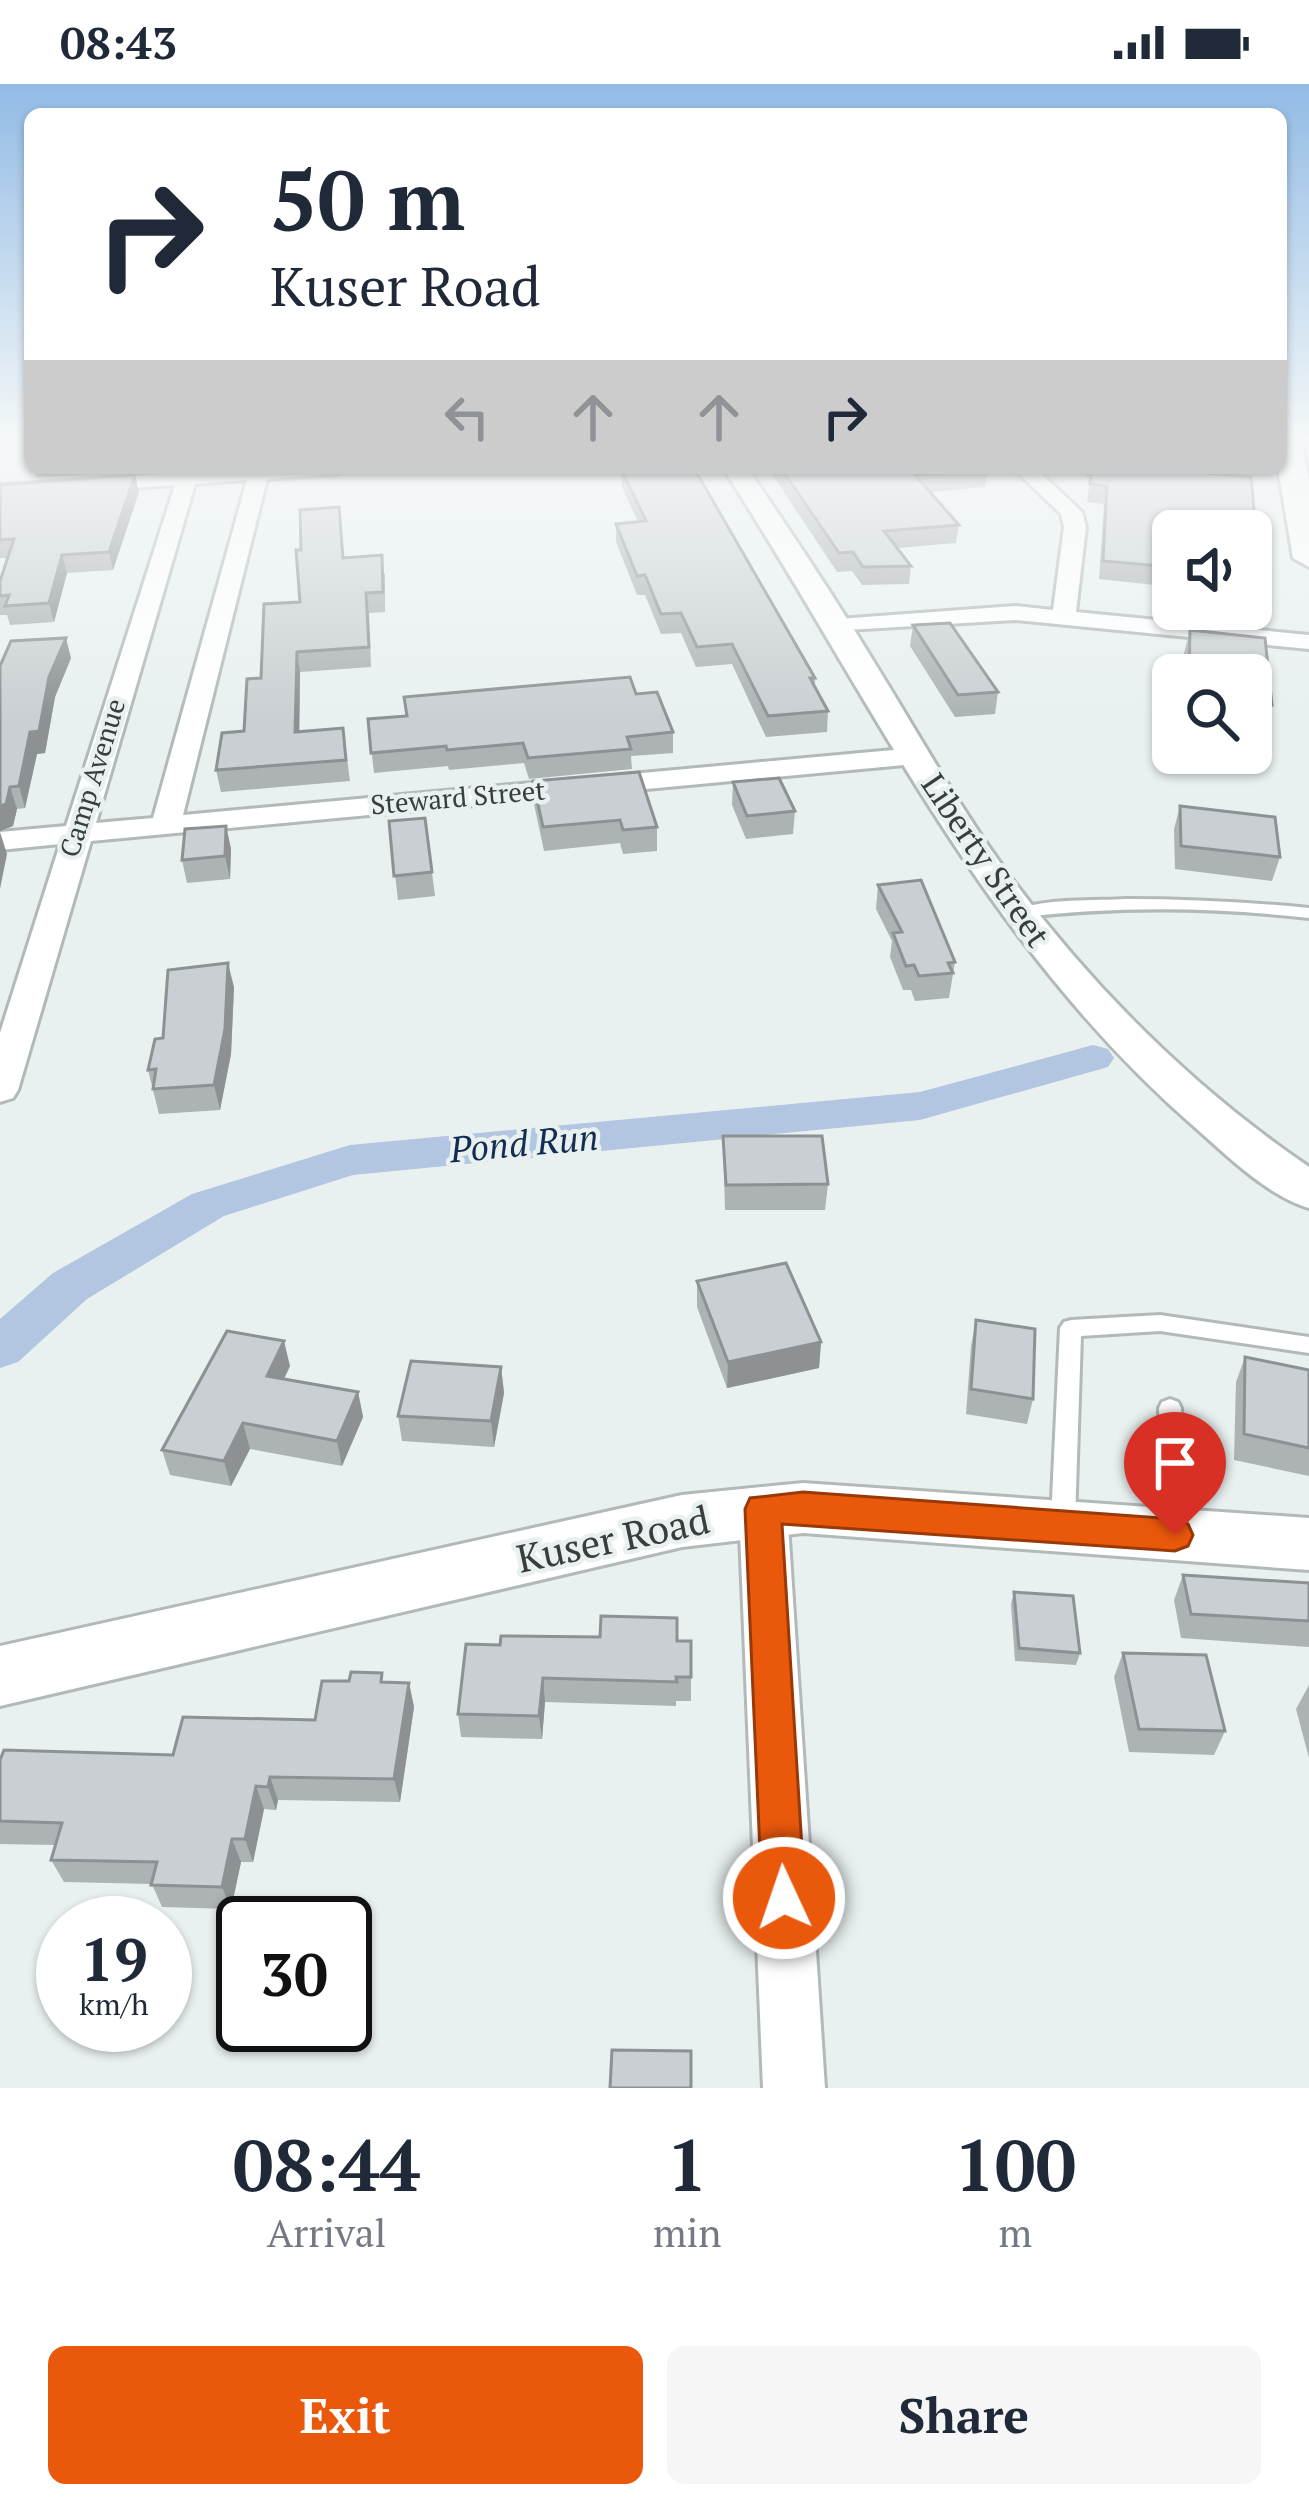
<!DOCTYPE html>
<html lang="en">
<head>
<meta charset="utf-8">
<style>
	body { margin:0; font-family:"PT Serif",serif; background:#f6f6f7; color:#1f2937; height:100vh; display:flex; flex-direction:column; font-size:45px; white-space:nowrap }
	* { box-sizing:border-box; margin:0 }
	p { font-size:39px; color:#747a83 }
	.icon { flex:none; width:66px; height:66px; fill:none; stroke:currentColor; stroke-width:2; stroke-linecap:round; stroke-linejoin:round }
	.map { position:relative; height:2004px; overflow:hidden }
	.sheet { display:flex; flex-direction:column; background:#fff; flex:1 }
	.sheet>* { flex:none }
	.guide { position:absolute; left:24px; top:24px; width:1263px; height:366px; border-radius:18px; box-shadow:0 3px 9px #0004; background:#fff; color:#1f2937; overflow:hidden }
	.buttons { position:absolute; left:1152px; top:426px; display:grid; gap:24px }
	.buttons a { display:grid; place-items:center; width:120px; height:120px; border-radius:18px; background:#fff; box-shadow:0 3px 9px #0004; font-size:60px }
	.speed { position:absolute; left:36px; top:1812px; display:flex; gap:24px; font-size:60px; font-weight:700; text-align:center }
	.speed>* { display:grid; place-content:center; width:156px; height:156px; border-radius:50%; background:#fff; box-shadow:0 3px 9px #0004; line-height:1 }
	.speed small { font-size:30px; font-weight:400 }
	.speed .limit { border:6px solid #111; border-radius:18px; background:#fff; color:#111 }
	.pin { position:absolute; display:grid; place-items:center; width:102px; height:102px; color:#fff; margin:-123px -51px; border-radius:50% 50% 50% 0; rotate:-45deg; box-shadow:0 0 12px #0007 }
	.pin .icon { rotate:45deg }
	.me { position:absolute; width:132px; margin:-66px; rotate:357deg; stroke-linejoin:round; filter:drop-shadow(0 0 9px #0008) }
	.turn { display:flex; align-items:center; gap:42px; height:252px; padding:0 48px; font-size:54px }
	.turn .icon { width:156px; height:156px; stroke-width:2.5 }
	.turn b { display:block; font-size:84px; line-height:102px }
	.lanes { display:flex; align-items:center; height:114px; padding:0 48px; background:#0003; justify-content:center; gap:60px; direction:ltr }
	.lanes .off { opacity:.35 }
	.eta { display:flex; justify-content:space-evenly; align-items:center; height:204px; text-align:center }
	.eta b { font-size:72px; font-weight:800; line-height:84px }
	.cta { display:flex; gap:24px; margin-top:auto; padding:24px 48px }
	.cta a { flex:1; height:138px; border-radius:18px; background:#ea580c; color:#fff; font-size:48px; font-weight:800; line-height:138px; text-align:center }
	.cta a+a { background:#f6f6f7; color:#1f2937 }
	.status { display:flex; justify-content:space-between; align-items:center; height:84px; padding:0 60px; background:#fff; direction:ltr }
	.status svg { height:33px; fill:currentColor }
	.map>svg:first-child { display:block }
</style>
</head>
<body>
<div class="status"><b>08:43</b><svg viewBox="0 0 49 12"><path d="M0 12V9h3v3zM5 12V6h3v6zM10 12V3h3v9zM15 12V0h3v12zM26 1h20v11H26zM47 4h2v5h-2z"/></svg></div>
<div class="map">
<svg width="1309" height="2004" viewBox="0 0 1309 2004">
	<rect width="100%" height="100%" fill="#e9f0f0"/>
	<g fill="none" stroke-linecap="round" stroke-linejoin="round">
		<path fill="#b2c5e1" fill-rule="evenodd" d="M1093,961L1108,965L1114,974L1108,983L920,1036L353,1091L224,1132L87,1215L18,1278L0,1284V1235L53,1189L192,1110L350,1061L920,1008Z"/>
		<g stroke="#b2b9b9" stroke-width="6">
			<path id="service" d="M1126,815C1187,815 1248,818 1309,824V834C1211,823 1115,822 1017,834L1009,829C1034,814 1095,817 1126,815Z
				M1160,1231L1309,1253V1269L1160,1247L1081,1252L1075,1437L1071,1444L1063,1447L1055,1444L1051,1437L1060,1244L1064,1238L1071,1236Z
				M1170,1315L1178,1318L1181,1324L1187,1446L1183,1453L1175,1456L1167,1453L1163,1446L1159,1324L1162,1318Z"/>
		</g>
		<g stroke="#b2b9b9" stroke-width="6">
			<path id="minor" d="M180,384H348L338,390L267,395L183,731L915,664L929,672L915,680L91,757L18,1006L13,1014L0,1018V949L60,760L0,766V748L66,742L175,401L0,413V401L179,389ZM247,396L153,734L96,739L195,400Z
				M1013,384H1035L1082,428L1086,443L1076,528L1309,551V565L1015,536L830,547V537L838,535L1015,522L1053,526L1064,443L1061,430Z
				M763,1405L780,1411L787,1425L825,2004H763L739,1425L746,1411Z"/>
		</g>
		<g stroke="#b2b9b9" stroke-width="6">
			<path id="tertiary" d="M723,384H747C794,452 839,520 882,591C925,661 965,733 1015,799C1097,908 1196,1006 1309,1083V1124C1268,1112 1230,1074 1198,1046C981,858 875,620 723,384Z
				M803,1399L1309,1434V1486L803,1449L682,1463L0,1622V1562L682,1411Z"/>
		</g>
		<g stroke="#b2b9b9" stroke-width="6">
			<path id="secondary" d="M1281,355H1301L1309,397V483L1293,474L1278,384Z"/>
		</g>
		<use href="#service" fill="#fff" fill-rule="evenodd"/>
		<use href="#minor" fill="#fff" fill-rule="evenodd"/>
		<use href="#tertiary" fill="#fff" fill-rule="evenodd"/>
		<use href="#secondary" fill="#fff" fill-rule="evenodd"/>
	</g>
	<path fill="#adb2b5" d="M34,384H145L144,387L36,394Z
		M624,384H694L815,594V603L828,627L827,648L766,653L732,580L696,583L681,549L661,550L645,511H637L616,458V440L638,438L622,403L621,385Z
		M768,384H989L985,403L930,408L959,441L956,459L898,464L911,482L909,500L862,501L852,487L837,488Z
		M1076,384H1151L1251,393L1260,492L1255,511L1251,510V447H1173V503L1099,495L1104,420L1087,418L1090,396Z
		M0,401L139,408L113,486L67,489L54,538L10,541L7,531H0V497L8,474H0Z
		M301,466L344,474L385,490V528L369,529L371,583L300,588L299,648L343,644L350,697L221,708L216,686L244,647L261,594L300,518Z
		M913,541L998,608L995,630L955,633L910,562Z
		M1190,546L1265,554L1272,621L1264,648L1257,647L1251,668V591H1183V573Z
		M71,574L55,613L45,669L37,670L25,724L17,725L13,742L0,747V582Z
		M636,610L673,648V669L631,672L632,685L529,695L524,679L449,686L448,682L374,689L368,635Z
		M1200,669H1251L1250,673L1241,672L1240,677L1200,672Z
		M533,697L657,743V767L623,770L620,759L544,767L534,720Z
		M733,698L795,727L793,750L746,755L732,721Z
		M1180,722L1280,773L1272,797L1175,785L1174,745Z
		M425,734L435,812L398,816L389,737Z
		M226,742L231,765L230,795L187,799L182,776Z
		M878,801L955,878L949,914L915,917L911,906H903L890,873L892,857L876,825Z
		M234,903L231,970L220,1026L159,1030L148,986L163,954Z
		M723,1052L828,1100L825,1126H725Z
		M697,1197L821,1258L819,1284L727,1304L697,1223Z
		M976,1236L1033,1315L1027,1340L966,1330L971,1262Z
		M1245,1273L1309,1286V1392L1234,1376L1236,1298Z
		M290,1282L284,1295L358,1308L363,1333L342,1382L250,1365L231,1402L170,1391L162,1366Z
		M501,1283L504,1309L494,1363L402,1357L398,1332Z
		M1183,1491L1309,1499V1563L1181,1554L1174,1516Z
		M1014,1508L1080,1569L1076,1581L1015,1577L1011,1520Z
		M677,1557H691V1617H676V1622L545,1618L542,1655L461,1653L458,1630L500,1561Z
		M1123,1569L1225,1647L1214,1671L1129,1668L1114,1593Z
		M384,1598L409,1599L414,1623L400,1718L278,1716L276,1726L264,1725L253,1778H241L231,1825L162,1823L152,1800L64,1798L51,1776L55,1761L0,1760V1676L173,1671L315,1636Z
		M1309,1601V1674L1296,1625Z"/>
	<path fill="#8d9193" d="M135,391L139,408L113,486L109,468Z
		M62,471L67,489L54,538L49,519Z
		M66,554L71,574L55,613L45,669L37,670L25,724L19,702L30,648L49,593Z
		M297,568L300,588L299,669L295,648Z
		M10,703L17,725L13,742L0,747V722Z
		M226,742L231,765L230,795L225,772Z
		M0,748L7,770L0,805Z
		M228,879L234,903L231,970L220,1026L214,1001Z
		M284,1257L290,1282L273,1317L267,1292Z
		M821,1258L819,1284L727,1304L728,1278Z
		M501,1283L504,1309L494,1363L491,1337Z
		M358,1308L363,1333L342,1382L337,1357Z
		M243,1339L250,1365L231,1402L224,1377Z
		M543,1594L545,1618L542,1655L539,1632Z
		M409,1599L414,1623L400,1718L394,1695Z
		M270,1693L278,1716L276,1726L268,1703Z
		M256,1702L264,1725L253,1778L245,1755Z
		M232,1755L241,1778L231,1825L222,1803Z"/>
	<path fill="#c9cfd2" stroke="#8d9193" stroke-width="3" d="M628,384H694L815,594H810L828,627L768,632L732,560L697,563L681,529L661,530L645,491L637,492L616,440L646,437L621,385Z
		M781,384H986L988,386L915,391L959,441L884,447L911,482L863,483L853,468L839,469Z
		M1092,384H1151L1251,393L1260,492L1251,491V447H1173V483L1103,477L1107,402L1090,400Z
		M135,391L109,468L62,471L49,519L5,522L9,511L0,512V497L14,455L0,456V401Z
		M339,423L343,474L382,471L383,508L366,509L369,563L297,568L295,648L343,644L346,676L216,686L222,649L244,647L247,595L261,594L264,520L300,518L296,466H301L300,426Z
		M950,539L998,608L958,611L913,541Z
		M1190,546L1265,554L1272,621L1254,619L1258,645L1251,644V591H1189Z
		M66,554L49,593L39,647L30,648L19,702L10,703L6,720L0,722V582L11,557Z
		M630,593L636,610L657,608L673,648L627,653L631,665L528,674L523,659L447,666L446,662L371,669L368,635L407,632L404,613Z
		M639,688L657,743L623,746L620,736L543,743L533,697Z
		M779,694L795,727L747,732L733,698Z
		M1180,722L1275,733L1280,773L1181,762Z
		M425,734L432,788L394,792L389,737Z
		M226,742L225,772L182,776L185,745Z
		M921,796L955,878L948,879L953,889L919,892L914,881L906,882L893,849L902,848L878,801Z
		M228,879L225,945L214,1001L153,1005L156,985L148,986L155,955L163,954L168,886Z
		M723,1052H822L828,1100L726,1101Z
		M786,1179L821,1258L728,1278L697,1197Z
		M976,1236L1035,1245L1033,1315L971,1305Z
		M227,1247L284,1257L267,1292L358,1308L337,1357L243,1339L224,1377L162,1366Z
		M1245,1273L1309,1286V1364L1244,1350Z
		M411,1277L501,1283L491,1337L398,1332Z
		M1183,1491L1309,1499V1537L1191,1530Z
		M1014,1508L1073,1512L1080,1569L1019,1564Z
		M601,1532L677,1534V1557H691V1593H676L677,1598L543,1594L539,1632L458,1630L466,1560L500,1561L501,1552L600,1553Z
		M1123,1569L1206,1571L1225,1647L1139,1645Z
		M351,1588L382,1589L381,1598L409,1599L394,1695L270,1693L268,1703L256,1702L245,1755H232L222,1803L151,1801L157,1778L51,1776L62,1739L0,1737V1676L4,1666L173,1671L183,1633L315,1636L322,1597H349Z
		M612,1966L691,1967V2004H610Z"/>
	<linearGradient id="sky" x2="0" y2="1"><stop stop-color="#92bbe5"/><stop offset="0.56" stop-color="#f5f8f8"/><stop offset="1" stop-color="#f5f8f8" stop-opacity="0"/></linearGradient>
	<rect width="1309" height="635" fill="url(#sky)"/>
	<path fill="#ea580c" stroke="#983908" stroke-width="3" d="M803,1408L1175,1435L1188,1440L1193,1451L1188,1462L1175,1467L782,1440L805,1814L799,1829L784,1835L768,1829L762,1814L745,1425L750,1414Z"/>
	<g text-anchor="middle" stroke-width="9" stroke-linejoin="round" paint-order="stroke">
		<g font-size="27" fill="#3b3d3d" stroke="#e9f0f0">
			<text transform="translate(93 694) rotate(-73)" y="9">Camp Avenue</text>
			<text transform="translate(458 714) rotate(-5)" y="9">Steward Street</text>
		</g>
		<g font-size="33" fill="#3b3d3d" stroke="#e9f0f0">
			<text transform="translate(986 776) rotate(56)" y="12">Liberty Street</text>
		</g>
		<g font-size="36" font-style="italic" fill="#132c51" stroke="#e9f0f0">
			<text transform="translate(524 1059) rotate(-5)" y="13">Pond Run</text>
		</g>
		<g font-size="39" fill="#3b3d3d" stroke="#e9f0f0">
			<text transform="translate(613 1455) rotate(-12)" y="14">Kuser Road</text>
		</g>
	</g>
</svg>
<div class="buttons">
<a><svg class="icon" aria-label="sound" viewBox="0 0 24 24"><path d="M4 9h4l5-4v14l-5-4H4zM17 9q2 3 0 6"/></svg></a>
<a><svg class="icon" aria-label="search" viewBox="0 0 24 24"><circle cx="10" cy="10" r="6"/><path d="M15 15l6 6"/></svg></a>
</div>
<div class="speed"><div>19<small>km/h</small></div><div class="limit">30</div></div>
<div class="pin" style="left:1175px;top:1451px;background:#d93025"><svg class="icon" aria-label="arrive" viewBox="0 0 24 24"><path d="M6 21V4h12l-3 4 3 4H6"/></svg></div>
<svg class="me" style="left:784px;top:1814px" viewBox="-20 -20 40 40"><circle r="17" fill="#ea580c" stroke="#fff" stroke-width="3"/><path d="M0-11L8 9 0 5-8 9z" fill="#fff"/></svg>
<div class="guide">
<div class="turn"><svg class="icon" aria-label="right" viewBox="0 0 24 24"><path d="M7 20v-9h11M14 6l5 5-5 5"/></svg><div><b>50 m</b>Kuser Road</div></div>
<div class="lanes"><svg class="icon off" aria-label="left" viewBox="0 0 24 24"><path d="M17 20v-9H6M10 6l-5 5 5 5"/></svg><svg class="icon off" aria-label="ahead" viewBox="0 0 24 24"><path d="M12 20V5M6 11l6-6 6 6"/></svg><svg class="icon off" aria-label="ahead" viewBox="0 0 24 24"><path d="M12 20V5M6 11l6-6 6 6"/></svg><svg class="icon" aria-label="right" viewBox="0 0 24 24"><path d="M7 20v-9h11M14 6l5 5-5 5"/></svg></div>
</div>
</div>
<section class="sheet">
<div class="eta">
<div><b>08:44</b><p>Arrival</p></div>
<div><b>1</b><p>min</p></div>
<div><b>100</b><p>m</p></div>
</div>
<div class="cta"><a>Exit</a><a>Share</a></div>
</section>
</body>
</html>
